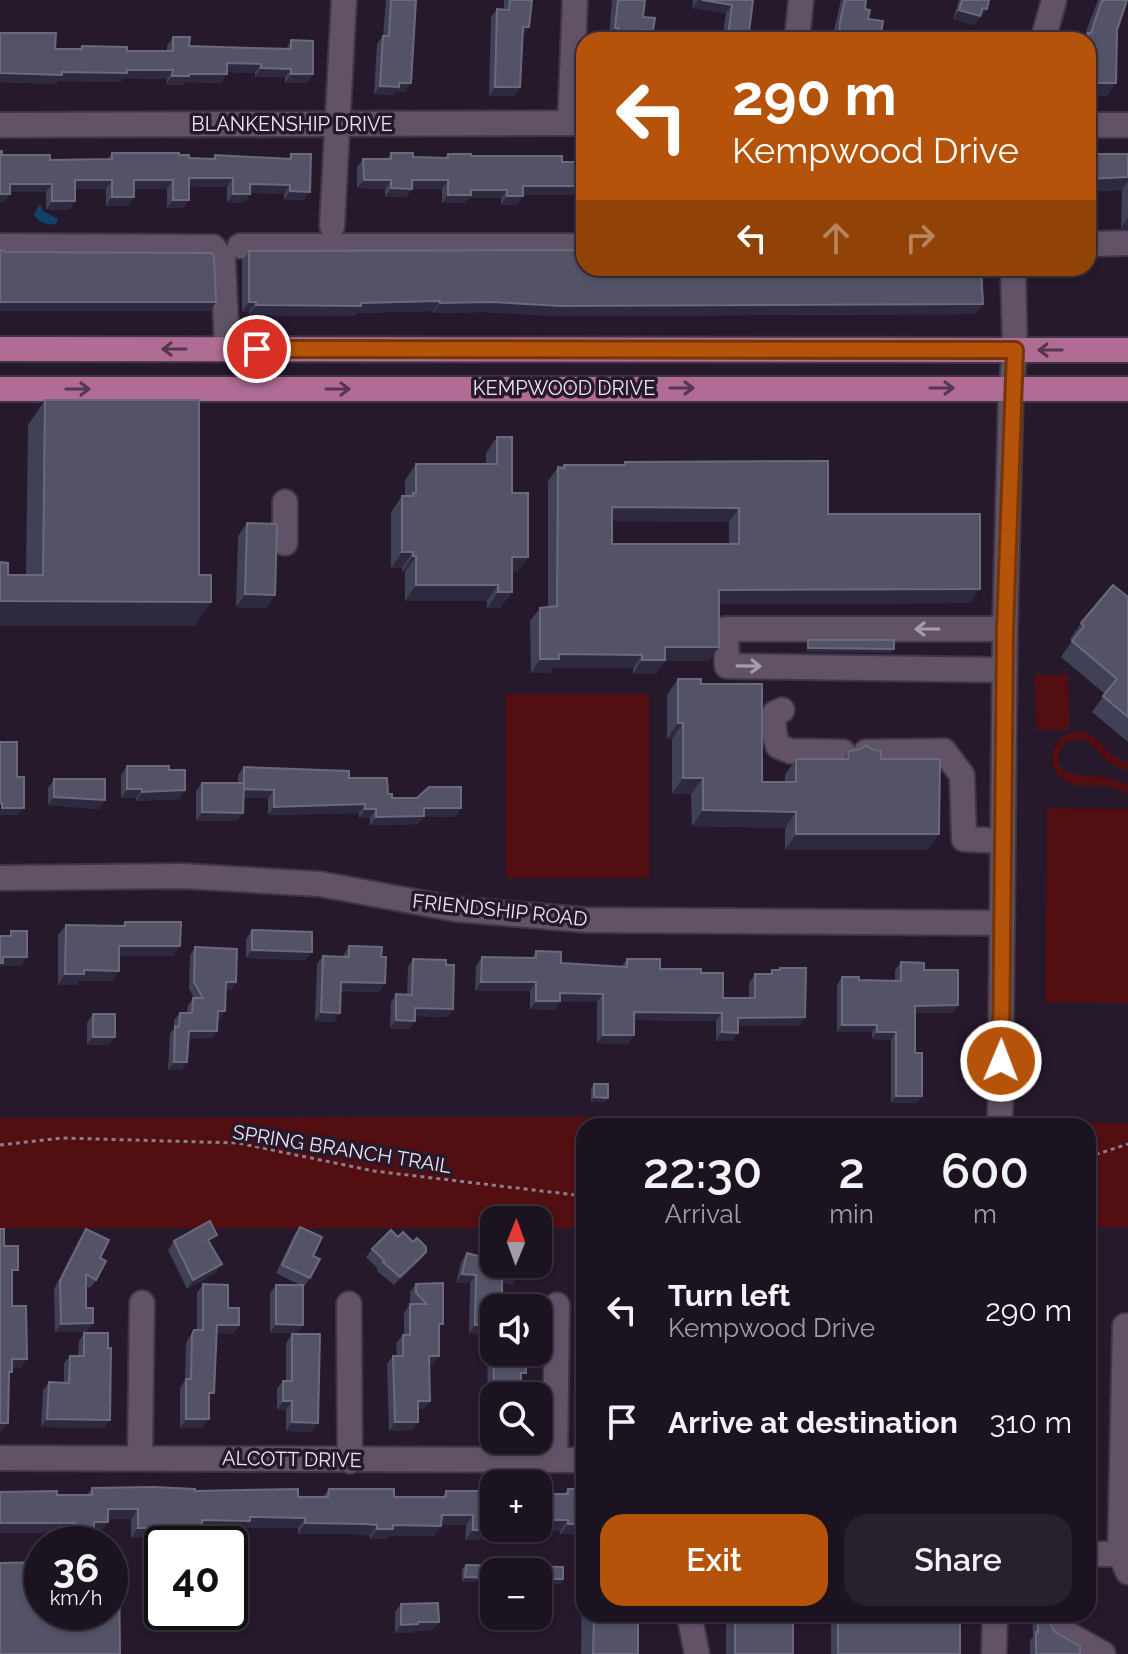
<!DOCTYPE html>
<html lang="en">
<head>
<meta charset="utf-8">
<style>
	body { margin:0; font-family:Raleway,sans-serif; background:#29202e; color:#f1f3f6; height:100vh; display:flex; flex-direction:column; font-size:30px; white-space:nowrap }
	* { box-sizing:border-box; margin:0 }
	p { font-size:26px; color:#a09ea5 }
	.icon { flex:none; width:44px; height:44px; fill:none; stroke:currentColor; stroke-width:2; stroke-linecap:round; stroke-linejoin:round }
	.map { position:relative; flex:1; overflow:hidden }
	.side { position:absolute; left:576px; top:1118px; width:520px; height:504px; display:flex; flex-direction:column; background:#1c1321; border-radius:24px; box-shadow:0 2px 6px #0004,0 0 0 2px #3a323f }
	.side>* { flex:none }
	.banner { position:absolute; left:576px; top:32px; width:520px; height:244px; border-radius:24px; box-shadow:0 2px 6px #0004,0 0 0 2px #3a323f; background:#b45309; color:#fff; overflow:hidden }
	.needle { width:52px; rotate:1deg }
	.tools { position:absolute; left:480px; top:1206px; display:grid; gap:16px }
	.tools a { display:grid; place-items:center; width:72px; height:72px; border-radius:16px; background:#1c1321; box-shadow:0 2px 6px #0004,0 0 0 2px #3a323f; font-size:40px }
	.speed { position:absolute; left:24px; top:1526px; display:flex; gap:16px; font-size:40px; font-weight:700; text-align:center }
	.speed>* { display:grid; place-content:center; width:104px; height:104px; border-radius:50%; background:#1c1321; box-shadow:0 2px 6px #0004,0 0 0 2px #3a323f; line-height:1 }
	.speed small { font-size:20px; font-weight:400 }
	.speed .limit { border:4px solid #111; border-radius:12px; background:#fff; color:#111 }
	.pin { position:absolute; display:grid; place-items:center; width:68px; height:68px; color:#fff; margin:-34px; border:4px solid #fff; border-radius:50%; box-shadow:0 2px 8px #0007 }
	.me { position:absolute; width:88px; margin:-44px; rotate:1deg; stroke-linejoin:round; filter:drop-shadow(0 0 6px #0008) }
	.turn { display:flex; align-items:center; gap:28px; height:168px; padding:0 24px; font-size:36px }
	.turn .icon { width:104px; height:104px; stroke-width:2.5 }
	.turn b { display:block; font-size:56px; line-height:68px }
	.lanes { display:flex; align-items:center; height:76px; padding:0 24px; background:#0003; justify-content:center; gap:40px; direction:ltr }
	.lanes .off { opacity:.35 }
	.eta { display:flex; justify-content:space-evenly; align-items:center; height:136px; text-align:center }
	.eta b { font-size:48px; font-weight:600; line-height:56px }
	.action { display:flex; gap:16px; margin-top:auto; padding:16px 24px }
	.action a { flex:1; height:92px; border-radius:24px; background:#b45309; color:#fff; font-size:32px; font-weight:600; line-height:92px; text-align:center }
	.action a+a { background:#29202e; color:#f1f3f6 }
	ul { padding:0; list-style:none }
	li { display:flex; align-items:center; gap:24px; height:112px; padding:0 24px }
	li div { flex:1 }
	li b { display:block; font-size:30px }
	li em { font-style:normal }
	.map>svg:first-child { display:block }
</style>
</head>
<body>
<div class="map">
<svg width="1128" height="1654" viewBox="0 0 1128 1654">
	<rect width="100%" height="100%" fill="#26192c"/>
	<path fill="#520e11" d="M1035,675H1068L1069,730H1036Z
		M506,694H649V878H506Z
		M1078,731C1103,733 1102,757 1128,762V770C1100,767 1101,742 1078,739C1071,740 1065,742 1062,748C1045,779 1089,775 1104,777C1112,778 1120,781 1128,785V794C1103,779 1093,790 1072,784C1055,779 1046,758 1057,743C1062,735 1069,733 1078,731Z
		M1047,808L1128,809V1003L1045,1002Z
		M977,1116V1126H584V1228H538V1220H494V1228H0V1118Z
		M1025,1122L1128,1123V1227H1088V1126H1025Z"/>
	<path fill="#124269" d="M40,204L43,211L58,219L56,224C47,225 38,223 34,214Z"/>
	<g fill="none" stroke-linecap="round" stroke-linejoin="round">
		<g stroke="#403545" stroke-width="28">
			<path id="minor" d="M797,40L801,0
				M1043,40L1054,0
				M570,123L575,0
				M0,125L584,123
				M1088,125H1128
				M332,226L344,0
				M1088,244L1128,243
				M0,246L213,247L223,260L227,349
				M240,246H584
				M285,543V502
				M1005,670L727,666L726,629H1005
				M782,710L775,713C772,725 774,735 778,746L790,751L843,752
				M866,752L944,751L962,775L964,839L1003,841
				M0,878L182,876L320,884L455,909L586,920L1002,923
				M1000,1126L1005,629L1011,389L1015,350L1013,268
				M349,1304L350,1461
				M140,1457L142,1303
				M0,1458L584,1460
				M555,1460L557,1305
				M1088,1554H1120L1128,1572
				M1120,1554L1125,1326H1128
				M689,1614L697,1654
				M1057,1628L1103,1654
				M994,1654L995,1614"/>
		</g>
		<g stroke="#403545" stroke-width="28">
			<path id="major" d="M0,349L1128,350
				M0,389H1128"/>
		</g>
		<path stroke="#8a7f8f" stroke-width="3" stroke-dasharray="4 4" stroke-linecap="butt" d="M0,1145L62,1138L238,1143L374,1171L584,1196
			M1088,1157L1128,1144"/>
		<use href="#minor" stroke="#615267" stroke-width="24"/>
		<use href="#major" stroke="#b06c94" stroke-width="24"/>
	</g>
	<path fill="#404056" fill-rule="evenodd" d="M386,0H416L405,92L396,91L393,95L374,94L377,44L383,36Z
		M504,0H532L522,36L520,87L514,96H489L491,17L497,9H504Z
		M612,0H645L640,40H612V37L609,36Z
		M693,0H753L748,40H722L726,13L692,8Z
		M841,0H866L865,9L868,19L881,34L877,40H833L834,30Z
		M959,0H989L987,9L974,25L953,19Z
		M1098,0H1127L1117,30L1116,83L1107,96L1088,95V40H1083Z
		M0,33L55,49H79L82,46L127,51H167V46L173,37L189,46L286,49L291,40L313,74L307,83H285V77H255V73L227,72L221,83L185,82L183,85H166L167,79L123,78L121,82L58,81L56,84L0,82Z
		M112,153L179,155L189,158L212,159L215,155L288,159L291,154L304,200H284V194L250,193L244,203L227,202V187L189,186V200L183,208H167V189H134V197L128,206H106V189H75V201L69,210H46V192H10L4,202L2,155L50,160L108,159Z
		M391,153L413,157L445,158L448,154L562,162H584V190H580L576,195H523L517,205H501V198H469L465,203H442V189H412L406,197H385V189L357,188V167L363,159H387Z
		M1088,154H1128V230L1121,228L1122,190L1088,191Z
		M249,251L976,314L554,316L485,312L433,313V311L356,313L354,316L249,315V312H242V261Z
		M45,400L199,575L211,602L194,626H0V562L8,575H26L28,425Z
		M497,437L528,557L517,572H512V592L500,608H487V601H405V572H402V568H391V512L402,496H405V480L416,464H486V453Z
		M625,462L828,514L970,603L719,604L709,661H665L656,674H633V668H553L549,673H531L530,621L540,608L548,607V481L558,467L562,468L564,465H624ZM612,521L729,522V544H612Z
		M247,523L275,595L266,608L236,607L238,536Z
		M1128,597V742L1092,712L1105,694L1061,657L1072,641L1070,639L1081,623Z
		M678,679L701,684L762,782H785V775L796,759H843L849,751L881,759L928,850H785V828L692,826L691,794H672V739H667V695Z
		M127,766L169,770L185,790L179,799L136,801V798H121V775Z
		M244,767L349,778L388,794L392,798L461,808L455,817L424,816L418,824L370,825V818H359V813L268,815V798H244L243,813L237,821H196V791L202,783H238V775Z
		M54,779L105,800L99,809L48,805V788Z
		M125,922L173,956H119L112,981H79L76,985H58V935L66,925L122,926Z
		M252,930L312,952L305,960L246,958V939Z
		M349,946L379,992L341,991L334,1022L315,1021L317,964L323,956H343Z
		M195,947L236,982L231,990L226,989L225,1011L220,1019H217V1031L212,1038H188L187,1062L182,1070H168L170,1034L174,1028V1020L180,1013H187L188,1005L194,998L189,989L190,955Z
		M536,951L561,963L621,967L627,959L660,969L701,973L723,998H749V983L755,974H769L772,970H778L780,968L799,1026H738L732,1041H716V1021L634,1020V1035L628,1044L597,1043V1002H560L554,1010L530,1009V991H475L476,966L482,957L532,958Z
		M413,959L446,965L453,1009L447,1017L415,1016V1021L409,1029L390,1028L391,1002L396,994L407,995L408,967Z
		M901,962L924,970L958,1005L953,1013H915V1053L922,1096L916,1103H891V1040L872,1039V1032H837V985L842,977L859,980L895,981V970Z
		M93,1014L109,1045H87V1023Z
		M594,1084L605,1102H591V1088Z
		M300,1227L313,1256L310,1278L304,1287L303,1286V1325L297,1333H270V1293L276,1285H300L276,1273L294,1235Z
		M494,1227L518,1276L512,1285L502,1282L494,1308L521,1380L494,1431H485V1412L488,1408L487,1334L469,1333L470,1283H456L461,1262L467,1253L482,1257L488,1236Z
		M86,1229L100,1258L96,1280L90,1288L86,1286L87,1332H55L54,1289L80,1238Z
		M398,1237L413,1242L426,1252L420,1261L394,1285L377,1271L378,1269L366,1257L372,1249Z
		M174,1241L210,1244L222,1264L215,1273L187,1289L168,1250Z
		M203,1284L228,1308L239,1325L233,1334L217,1333L209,1400L203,1428H180V1388L185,1380L186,1344L188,1339L194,1330H197V1293Z
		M416,1284L439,1330L433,1364H429L424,1409H418L412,1430L389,1431L387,1364L393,1356H397L396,1343L403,1335H404V1313L410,1304H412L410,1302V1292Z
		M84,1333L104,1428L41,1427L43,1390L49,1382L64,1383V1363L70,1356H78L79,1341Z
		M292,1334L312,1432L286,1431V1410H277V1389L283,1381H286V1343Z
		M92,1488L195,1491L298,1497H323L329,1489L394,1497H442L446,1491L494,1528L564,1494L568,1489L584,1526L578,1534H560V1531H536L529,1540H465L466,1525H441L434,1536H389L386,1539H370V1536L356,1534H298V1528H245L243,1531H202L195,1541H180L181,1536L150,1535L148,1538H131V1519H108L101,1532H94L87,1541L68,1542V1533H0V1492L57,1495H87Z
		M466,1565L563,1567V1579L560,1584L538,1583V1572H494V1582H462V1569Z
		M584,1585V1614H638V1654H581L582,1587Z
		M401,1604L433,1630L414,1631L412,1633H395V1612Z
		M726,1614H793V1654H726Z
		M831,1614H960V1654H831Z
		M1032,1614H1053L1050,1615L1048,1619L1055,1632L1080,1654H1030V1640L1033,1637Z"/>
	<path fill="#2e293e" d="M698,0L732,5L726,13L692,8Z
		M983,8L987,9L974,25L953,19L959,10Z
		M523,27H529L523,36H517Z
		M615,28H618L612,37L609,36Z
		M640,30L653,31L647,40L634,39Z
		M863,31L881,34L877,40H857Z
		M227,63L261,64L255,73L221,72Z
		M261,68L291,69L285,77H255Z
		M127,70H173L167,79L123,78L121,82L58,81L56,84L0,82V73Z
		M189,74H227L221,83L185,82L183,85H166L172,76Z
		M291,74H313L307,83H285Z
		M399,83H411L405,92L396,91L393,95L374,94L380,86Z
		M1088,83H1116L1107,96L1088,95Z
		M495,87H520L514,96H489Z
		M1128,177V181L1122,190L1088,191V179Z
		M189,178H233L227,187L183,186Z
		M75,180H112L106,189H69Z
		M134,180H173L167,189H128Z
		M364,180H391L385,189L357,188Z
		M412,180H448L442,189H412L406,197H385L391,188Z
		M583,181H584V190H580L576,195H517L523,186Z
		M10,184H52L46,192H4Z
		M250,184L290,185L284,194L244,193Z
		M471,190H507L501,198H469L465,203H442L448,195Z
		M290,191L310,192L304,200H284Z
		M0,194H10L4,202H0Z
		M233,194H250L244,203L227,202Z
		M507,196H523L517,205H501Z
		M112,197H134L128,206H106Z
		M173,200H189L183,208H167Z
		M52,201H75L69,210H46Z
		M1128,218V230L1121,228Z
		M440,301L433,311L356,313L354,316L249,315L256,305Z
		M0,302H216L210,311H0Z
		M249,302H256L249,312H242Z
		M492,302L983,304L976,314L554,316L485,312L433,313L440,303Z
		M612,507L739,508L729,522L603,521Z
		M402,552H413L402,568H391Z
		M413,556H416L405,572H402Z
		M512,557H528L517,572H500Z
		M416,585H498L487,601H405Z
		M980,589L970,603L709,604L719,590Z
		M498,592H512L500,608H487Z
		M245,594L275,595L266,608L236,607Z
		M0,601L211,602L194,626H0Z
		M665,647H719L709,661H665L656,674H633L642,660Z
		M808,648L894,649L891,653L805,652Z
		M559,654L642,655L633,668H553L549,673H531L540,659Z
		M678,723H683L672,739H667Z
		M683,778H703L691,794H672Z
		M127,789H142L136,798H121Z
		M244,789L274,790L268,798H238Z
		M185,790L179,799L136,801L142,792Z
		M54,797L105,800L99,809L48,805Z
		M365,804L359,813L268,815L274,807Z
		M2,808H24L18,815H0V811Z
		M424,808H461L455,817L424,816L418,824L370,825L376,817Z
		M365,809H376L370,818H359Z
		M703,810L796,812L785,828L692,826Z
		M202,812L243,813L237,821H196Z
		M796,834H939L928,850H785Z
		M119,946H180L173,956H112Z
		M252,950L312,952L305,960L246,958Z
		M3,957H27L21,966H1L0,967V962Z
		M84,970L119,971L112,981H79L76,985H58L65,974Z
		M226,982H236L231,990L221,989Z
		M341,982L385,983L379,992L335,990Z
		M481,982H536L530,991H475Z
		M560,993L603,994L597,1002H560L554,1010L530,1009L536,1001Z
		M958,1005L953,1013H910L915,1006Z
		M415,1008L453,1009L447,1017L410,1016Z
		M218,1011H225L220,1019H212Z
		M321,1012L340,1013L334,1022L315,1021Z
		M634,1012L722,1013L716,1021L628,1020Z
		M805,1017L799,1026H732L738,1018Z
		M396,1020L415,1021L409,1029L390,1028Z
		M842,1025H877L872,1032H837Z
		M189,1031H217L212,1038L183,1039Z
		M722,1032L738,1033L732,1041H716Z
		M877,1032H896L891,1040L872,1039Z
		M603,1035H634L628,1044L597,1043Z
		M93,1037H115L109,1045H87Z
		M174,1062H187L182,1070H168Z
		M896,1096H922L916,1103H891Z
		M594,1097L608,1098L605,1102H591Z
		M426,1252L420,1261L394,1285L400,1277Z
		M222,1264L215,1273L187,1289L193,1280Z
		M502,1272L518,1276L512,1285L496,1280Z
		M462,1274L476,1275L470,1283H456Z
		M93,1323L87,1332H55L61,1324Z
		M276,1324L303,1325L297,1333H270Z
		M217,1325H239L233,1334L211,1333Z
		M475,1325H493L487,1334L469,1333Z
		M429,1356H439L433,1364H423Z
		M12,1359H27L21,1368H6Z
		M283,1401H292L286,1410H277Z
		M418,1401H430L424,1409H412Z
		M47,1419L110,1420L104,1428L41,1427Z
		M186,1419H209L203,1428H180Z
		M292,1422L318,1423L312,1432L286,1431Z
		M395,1422H418L412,1430L389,1431Z
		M491,1422H494V1431H485Z
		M0,1423H8L2,1431H0Z
		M108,1509H138L131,1519H101Z
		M442,1515H473L466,1525H434Z
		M250,1517L305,1518L298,1528H245L243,1531H202L195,1541H180L188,1531L202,1520Z
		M584,1517V1526L578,1534H560L568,1524Z
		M538,1520H568L560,1531H536L529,1540H465L473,1530L538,1528Z
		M94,1522H108L101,1532H94L87,1541L68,1542L75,1531Z
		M0,1523H75L68,1533H0Z
		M305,1523L364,1524L377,1525L370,1536L356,1534H298Z
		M155,1525H188L181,1536L150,1535L148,1538H131L138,1528Z
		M393,1525L441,1526L434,1536H389L386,1539H370L377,1529Z
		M465,1577L494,1578V1582H462Z
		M538,1579H563L560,1584L538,1583Z
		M1059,1614H1082L1078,1620Z
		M418,1622H439L433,1630L414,1631L412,1633H395L401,1625Z"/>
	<path fill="#535266" stroke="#6b697c" stroke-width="2" fill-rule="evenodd" d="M391,0H416L411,83H399V87L380,86L383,36H389Z
		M510,0H532L529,27H523L520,87H495L497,9L509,10Z
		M618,0H645L643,17L655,18L653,31L640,30V40H618V28H615Z
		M702,0H753L748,40H724V36H728L732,5Z
		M845,0H866L865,9L870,10L868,19L883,21L881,34L863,31L862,40H839L840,22Z
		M962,0H989L987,9L983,8L980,16L959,10Z
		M1102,0H1127L1117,30L1116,83H1088V33H1091Z
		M0,33H56L55,49H82V46L127,47V51H173V37H190L189,46L250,48L291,49V40L313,41V74H291V69L261,68V64L227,63V74H189V76H172L173,70H127V73L62,72V75L0,73Z
		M950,36L971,40H949Z
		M0,151H2V155H50V160L112,159V153H179V155H189V158L215,159V155L291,159V154H311L310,192L290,191V185L250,184V194H233V178H189V200H173V180H134V197H112V180H75V201H52V184H10V194H0Z
		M391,153H413V157L448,158V154H471V156H562V162H584V181H583L582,186H523V196H507V190H471V195H448V180H412V189L391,188V180H364L363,159H391Z
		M1088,154H1128V177L1088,179Z
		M0,250L6,252L212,253L214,257L216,302H0Z
		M584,250V268H981L983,304L561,306L492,302L440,303V301L361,303V306L256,305V302H249V251Z
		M45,400H199V575H211V602L0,601V562L8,563V575H43Z
		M497,437H512V493H528V557H512V592H498V585H416V556H413V552H402V496H413V493H416V464H497Z
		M828,461V514H980V589L719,590V647H665V660H642V655L559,654V659H540V608L557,606L558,467L564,468V465H625V462ZM612,507L739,508V544H612Z
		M247,523L277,524L275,595L245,594Z
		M1113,585L1128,597V717L1103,696L1117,679L1072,641L1084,626L1081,623Z
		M808,640H894V649L808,648Z
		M678,679H701V684H762V782H796V759H848L849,751L861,749L866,745L871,749L881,751V759H940L939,834H796V812L703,810V778H683V723H678Z
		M0,742H17V777H24V808H2V803H0Z
		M127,766H169V770H185V790L142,792V789H127Z
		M244,767L349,771V778H387L388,794H392V798H417L429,787H461V808H424V816L376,817V809H365V804L274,807V790L244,789Z
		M54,779H105V800L54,797Z
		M202,783H244L243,813L202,812Z
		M125,922H181L180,946H119V971L84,970V974H65L66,925L125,926Z
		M252,930L312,932V952L252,950Z
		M11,931H27V957H3V963H0V936H11Z
		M349,946L382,947L381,957H386L385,983L341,982L340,1013L321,1012L323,956L349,957Z
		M195,947L237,949L236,982H226L225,1011H218L217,1031H189L187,1062H174L175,1026L179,1027L180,1013H192L193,998H203L194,982Z
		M536,951L561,952V963L627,967V959H660V969H701V973H723V998H755V974H772V970H780V968H806L805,1017L738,1018V1033L722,1032V1013L634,1012V1035H603V994L560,993V1001H536V982H481L482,957L536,958Z
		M413,959L446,960V965H454L453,1009L415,1008V1021L396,1020V994L412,995Z
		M901,962L924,963V970H958V1005L915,1006V1053H922V1096H896V1032H877V1025H842V977H859V980L901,981Z
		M93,1014H115V1037H93Z
		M594,1084H608V1098L594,1097Z
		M210,1221L217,1235L208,1240L222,1264L193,1280L174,1241Z
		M300,1227L322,1237L313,1256L320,1259L310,1278L282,1265Z
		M494,1227V1264H521L518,1276L502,1272V1308H508H494V1352H519V1358H526V1373H521V1396H494V1400L493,1325H475L476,1275L462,1274L467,1253L485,1258Z
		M0,1229H4V1246H18V1270H12V1306H26L27,1359H12V1372H9L8,1423H0Z
		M86,1229L109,1240L100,1258L106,1261L96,1280L86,1274V1308H93V1323L61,1324L60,1281Z
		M391,1230L398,1237L403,1232L413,1242L417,1238L426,1247V1252L400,1277L383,1262L384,1260L372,1249Z
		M443,1283V1324H439V1356H429L430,1401H418V1422H395L393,1356H403V1335H410V1304H427L416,1293V1284Z
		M203,1284L228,1285V1308H239V1325H217L214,1393H209V1419H186V1379H191L192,1335L194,1330H203Z
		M276,1285H303V1325L276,1324Z
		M84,1333H108V1348H111L110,1420L47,1419L49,1382L69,1383L70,1356H84Z
		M292,1334H320L318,1423L292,1422V1401H283V1381H292Z
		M491,1403H494V1422H491Z
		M153,1487L195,1489V1491L298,1489V1497H328L329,1489H394V1497H446V1491H494V1528H537V1530H473V1515H442L441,1526L393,1525V1529H377V1525L364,1524L305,1523V1518L250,1517V1521L202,1520V1531H188V1525H155V1528H138V1509H108V1522H94V1531H75V1523H0V1492L57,1491V1495H92V1488Z
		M568,1489H584V1524H568V1520H538V1494H568Z
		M42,1562V1612H110V1562H119L120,1654H0V1563Z
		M466,1565L563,1567V1579H538V1572H494V1578L465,1577Z
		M1088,1566H1093V1595L1089,1596V1602H1088Z
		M438,1603L439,1622H418V1624L401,1625V1604Z
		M594,1614H638V1654H593Z
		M735,1614H793V1654H735Z
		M838,1614H960V1654H838Z
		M1038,1614H1051L1048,1619L1055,1632L1080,1646V1654H1036V1632H1038Z"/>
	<defs><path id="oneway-shaft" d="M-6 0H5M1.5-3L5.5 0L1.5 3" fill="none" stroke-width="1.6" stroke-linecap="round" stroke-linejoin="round" transform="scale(2)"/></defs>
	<g stroke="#563650">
		<use href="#oneway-shaft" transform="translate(174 349) rotate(180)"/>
		<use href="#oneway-shaft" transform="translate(1050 350) rotate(180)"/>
		<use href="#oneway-shaft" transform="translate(682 388)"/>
		<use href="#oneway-shaft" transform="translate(942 388)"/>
		<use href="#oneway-shaft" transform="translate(78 389)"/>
		<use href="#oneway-shaft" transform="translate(338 389)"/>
	</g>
	<g stroke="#a79bac">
		<use href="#oneway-shaft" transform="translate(927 629) rotate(180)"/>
		<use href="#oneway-shaft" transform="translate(749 666) rotate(1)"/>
	</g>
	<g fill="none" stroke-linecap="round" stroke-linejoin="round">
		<g stroke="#753606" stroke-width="20">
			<path id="route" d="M257,349L1015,350L1005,629L1001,1061"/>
		</g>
		<use href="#route" stroke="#b45309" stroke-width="14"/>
	</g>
	<g text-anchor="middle" stroke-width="7" stroke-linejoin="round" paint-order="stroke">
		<g font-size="20" fill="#ede4f1" stroke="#26192c">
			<text x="292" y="131">BLANKENSHIP DRIVE</text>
			<text x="564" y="395">KEMPWOOD DRIVE</text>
			<text transform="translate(500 910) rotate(6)" y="7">FRIENDSHIP ROAD</text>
			<text transform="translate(342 1149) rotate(9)" y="7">SPRING BRANCH TRAIL</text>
			<text transform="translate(292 1459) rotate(1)" y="7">ALCOTT DRIVE</text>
		</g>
	</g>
</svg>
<div class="tools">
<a><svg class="needle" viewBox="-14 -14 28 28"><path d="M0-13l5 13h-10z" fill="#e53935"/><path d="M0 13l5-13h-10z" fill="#a09ea5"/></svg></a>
<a><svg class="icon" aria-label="sound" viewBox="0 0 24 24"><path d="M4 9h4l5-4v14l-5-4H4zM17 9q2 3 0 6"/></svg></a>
<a><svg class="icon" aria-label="search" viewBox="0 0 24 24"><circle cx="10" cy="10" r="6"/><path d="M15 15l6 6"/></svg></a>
<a>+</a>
<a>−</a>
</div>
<div class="speed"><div>36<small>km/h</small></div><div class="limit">40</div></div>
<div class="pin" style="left:257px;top:349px;background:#d93025"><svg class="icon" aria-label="arrive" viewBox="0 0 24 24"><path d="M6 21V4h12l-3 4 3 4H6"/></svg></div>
<svg class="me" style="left:1001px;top:1061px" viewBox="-20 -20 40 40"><circle r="17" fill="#b45309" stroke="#fff" stroke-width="3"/><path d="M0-11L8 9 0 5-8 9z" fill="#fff"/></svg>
<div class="banner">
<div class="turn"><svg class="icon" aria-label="left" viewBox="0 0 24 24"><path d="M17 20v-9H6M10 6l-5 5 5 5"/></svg><div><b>290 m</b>Kempwood Drive</div></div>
<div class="lanes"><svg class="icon" aria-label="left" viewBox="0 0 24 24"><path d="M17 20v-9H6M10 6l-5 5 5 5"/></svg><svg class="icon off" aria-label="ahead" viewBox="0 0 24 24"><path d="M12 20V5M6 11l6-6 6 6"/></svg><svg class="icon off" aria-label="right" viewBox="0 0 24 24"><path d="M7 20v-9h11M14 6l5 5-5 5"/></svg></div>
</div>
<section class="side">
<div class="eta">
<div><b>22:30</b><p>Arrival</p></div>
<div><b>2</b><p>min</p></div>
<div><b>600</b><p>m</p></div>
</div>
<ul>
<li><svg class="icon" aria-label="left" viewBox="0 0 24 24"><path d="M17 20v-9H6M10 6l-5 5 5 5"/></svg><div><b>Turn left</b><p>Kempwood Drive</p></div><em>290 m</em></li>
<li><svg class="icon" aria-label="arrive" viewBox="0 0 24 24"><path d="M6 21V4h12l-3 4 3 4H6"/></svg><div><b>Arrive at destination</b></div><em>310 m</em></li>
</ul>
<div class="action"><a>Exit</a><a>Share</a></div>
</section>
</div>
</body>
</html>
